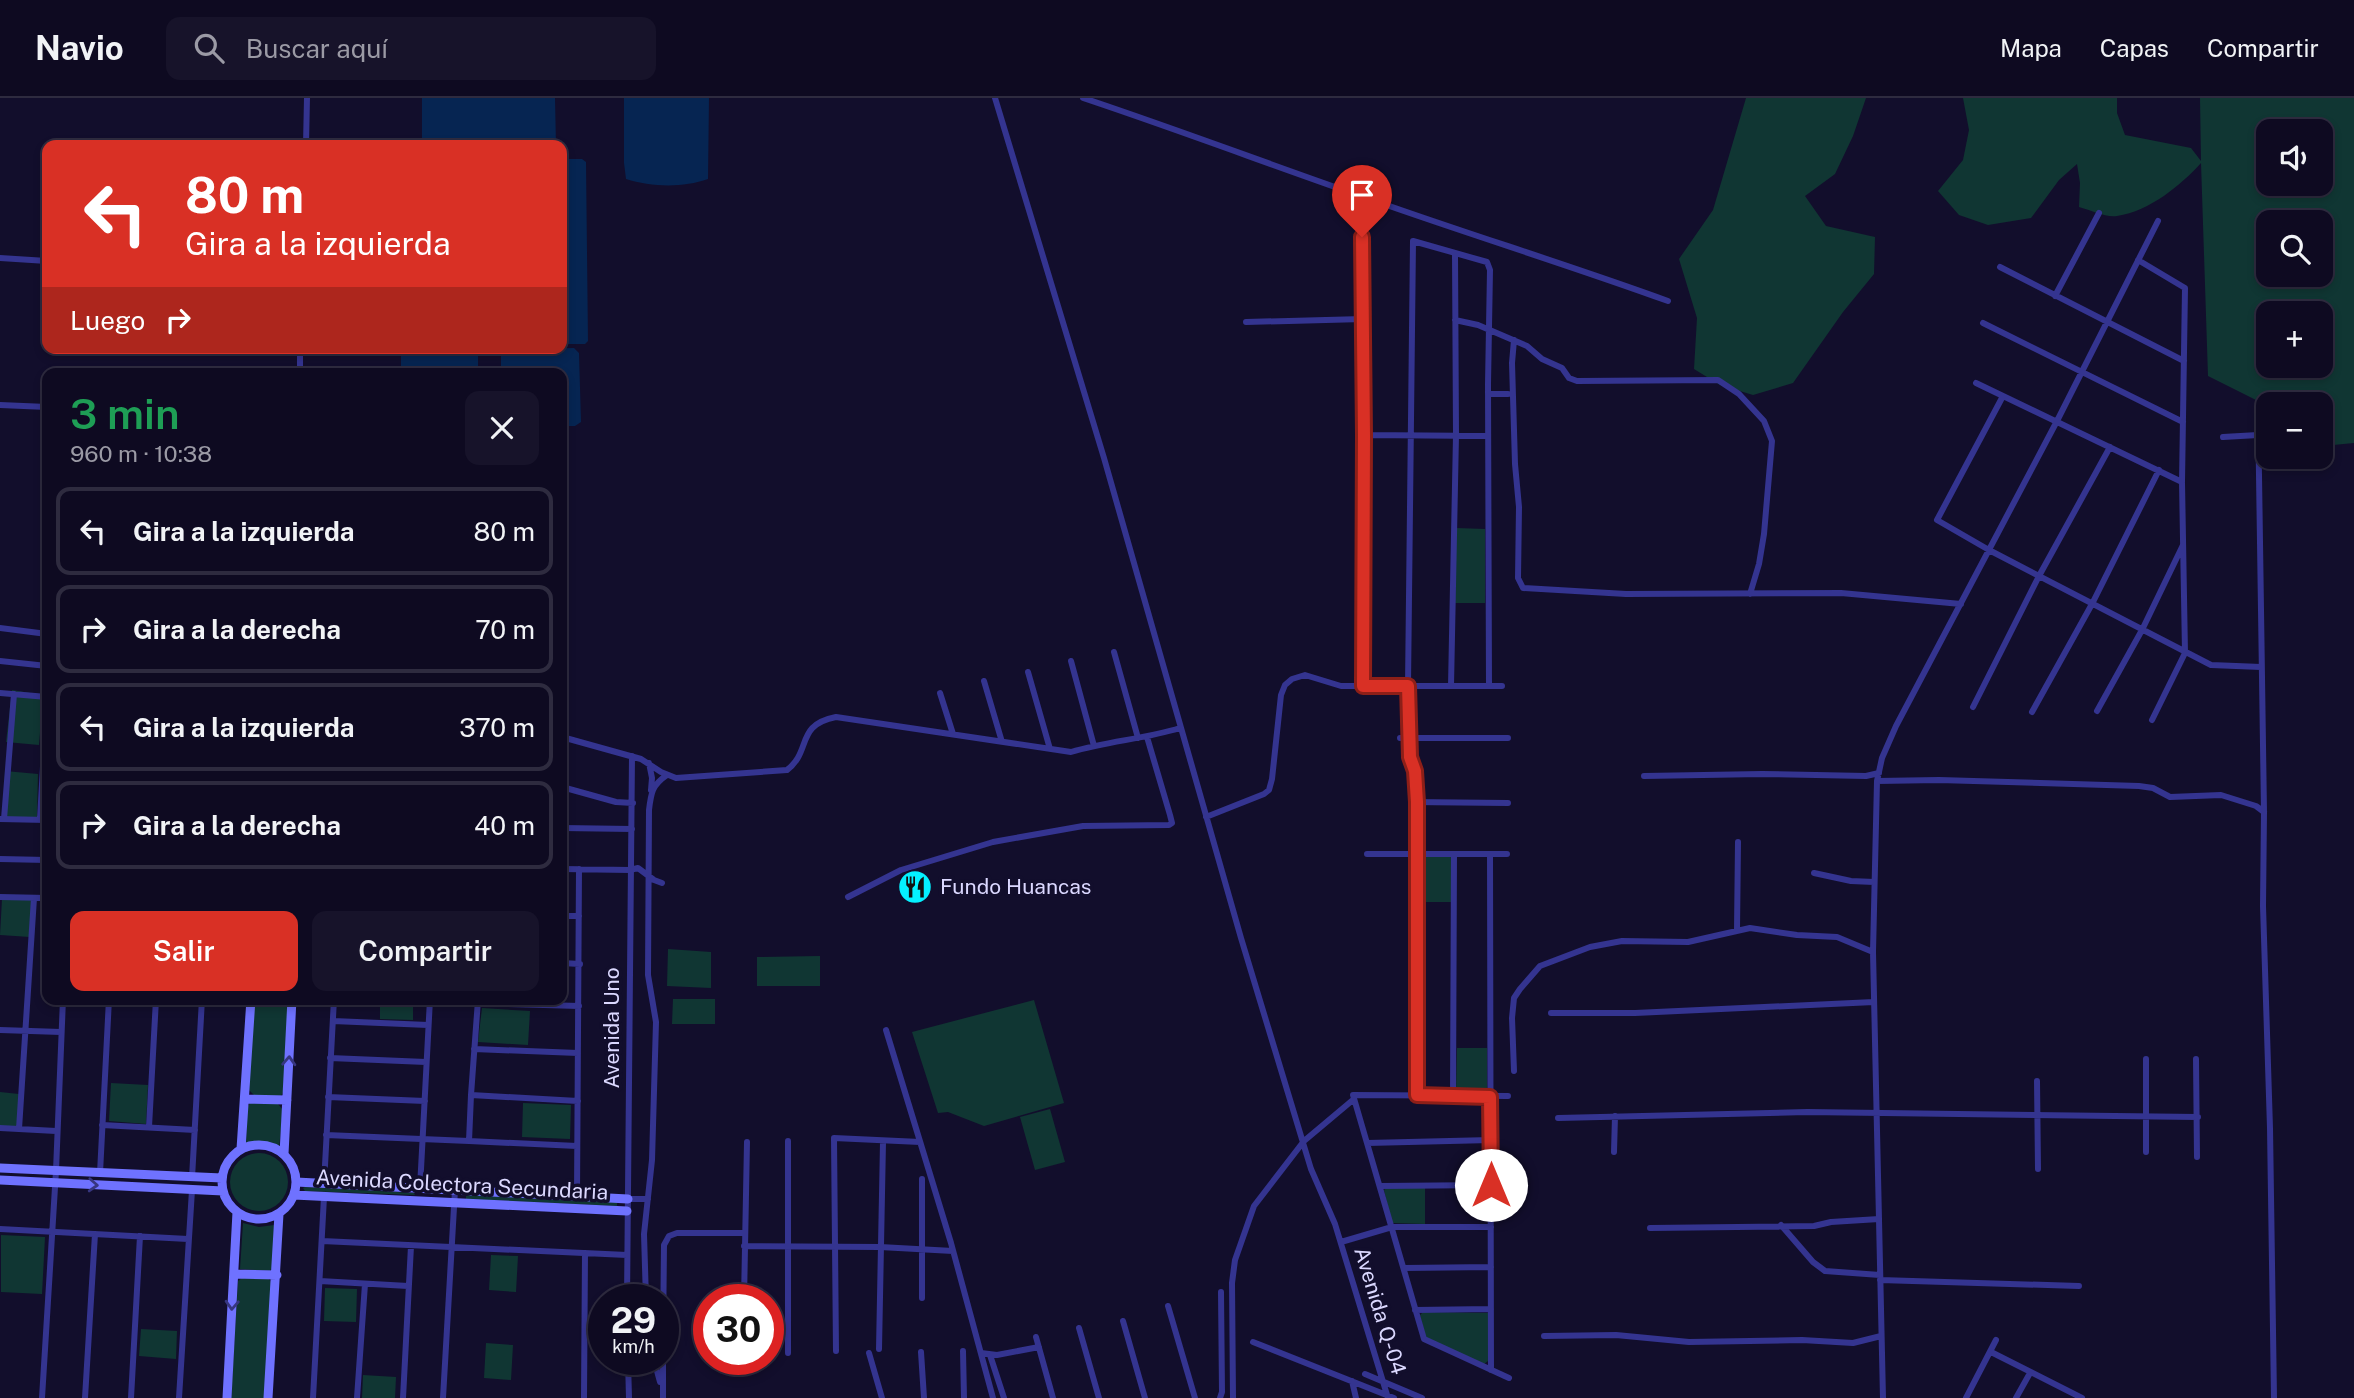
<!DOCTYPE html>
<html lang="es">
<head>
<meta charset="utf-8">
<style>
	body { margin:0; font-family:"Public Sans",sans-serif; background:#17132a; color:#f1f3f6; height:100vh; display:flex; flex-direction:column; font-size:26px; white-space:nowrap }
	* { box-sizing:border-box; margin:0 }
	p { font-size:23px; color:#9b9aa5 }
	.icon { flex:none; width:38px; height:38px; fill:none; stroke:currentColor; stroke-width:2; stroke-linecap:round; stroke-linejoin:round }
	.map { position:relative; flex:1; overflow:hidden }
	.side { position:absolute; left:42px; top:270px; width:525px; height:637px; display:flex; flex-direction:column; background:#0e0a21; border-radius:14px; box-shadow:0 4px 10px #0003,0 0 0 2px #2e2b3f }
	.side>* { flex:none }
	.guide { position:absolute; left:42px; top:42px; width:525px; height:214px; border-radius:14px; box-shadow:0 4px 10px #0003,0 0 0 2px #2e2b3f; background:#d93025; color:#fff; overflow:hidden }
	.buttons { position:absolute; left:2256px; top:21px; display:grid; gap:14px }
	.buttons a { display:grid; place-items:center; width:77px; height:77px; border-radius:14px; background:#0e0a21; box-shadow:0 4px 10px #0003,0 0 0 2px #2e2b3f; font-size:35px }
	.speed { position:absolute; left:588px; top:1186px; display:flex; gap:14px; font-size:35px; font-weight:700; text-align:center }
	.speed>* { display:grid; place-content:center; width:91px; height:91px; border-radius:50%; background:#0e0a21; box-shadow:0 4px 10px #0003,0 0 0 2px #2e2b3f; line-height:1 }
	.speed small { font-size:18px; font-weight:400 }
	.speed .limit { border:10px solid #d22; background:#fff; color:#111 }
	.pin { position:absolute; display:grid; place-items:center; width:60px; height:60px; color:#fff; margin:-72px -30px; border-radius:50% 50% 50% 0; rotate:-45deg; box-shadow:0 0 7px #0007 }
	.pin .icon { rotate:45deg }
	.me { position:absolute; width:77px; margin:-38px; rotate:0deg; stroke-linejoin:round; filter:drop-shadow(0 0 5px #0008) }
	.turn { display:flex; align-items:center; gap:24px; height:147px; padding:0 28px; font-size:32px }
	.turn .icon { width:91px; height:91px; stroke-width:2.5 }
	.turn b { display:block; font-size:49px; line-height:60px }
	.then { display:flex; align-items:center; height:66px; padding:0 28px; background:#0003; gap:14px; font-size:26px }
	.round { display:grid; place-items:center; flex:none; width:74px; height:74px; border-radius:14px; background:#17132a }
	.headline { display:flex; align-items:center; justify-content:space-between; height:119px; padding:0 28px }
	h1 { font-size:42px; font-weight:600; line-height:52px; color:#1e9e55 }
	.button { display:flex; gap:14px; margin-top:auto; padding:14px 28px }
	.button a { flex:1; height:80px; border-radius:14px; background:#d93025; color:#fff; font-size:28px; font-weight:600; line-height:80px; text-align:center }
	.button a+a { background:#17132a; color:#f1f3f6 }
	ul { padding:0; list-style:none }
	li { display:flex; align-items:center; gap:21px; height:88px; margin:0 14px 10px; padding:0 14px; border:4px solid #2e2b3f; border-radius:14px }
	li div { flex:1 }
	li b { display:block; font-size:26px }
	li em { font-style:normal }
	header { display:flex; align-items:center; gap:42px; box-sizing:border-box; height:98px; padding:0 35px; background:#0e0a21; border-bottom:2px solid #2e2b3f }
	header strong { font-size:33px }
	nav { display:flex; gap:38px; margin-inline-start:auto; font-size:24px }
	.search { width:490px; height:63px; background:#17132a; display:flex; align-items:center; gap:18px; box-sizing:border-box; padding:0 24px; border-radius:14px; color:#9b9aa5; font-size:26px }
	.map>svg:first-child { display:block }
</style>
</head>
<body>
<header>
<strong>Navio</strong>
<div class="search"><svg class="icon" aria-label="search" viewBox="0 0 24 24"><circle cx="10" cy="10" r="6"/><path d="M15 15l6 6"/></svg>Buscar aquí</div>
<nav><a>Mapa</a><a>Capas</a><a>Compartir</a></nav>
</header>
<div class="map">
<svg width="2354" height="1300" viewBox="0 0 2354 1300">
	<rect width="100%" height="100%" fill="#120e2c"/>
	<path fill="#103633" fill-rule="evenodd" d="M1746,0H1866L1853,38L1835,76L1805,98L1826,128L1875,139L1874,176L1843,214L1793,285L1753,297L1720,287L1694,271L1697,220L1679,161L1713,112Z
		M1963,0H2117V15L2125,37L2191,50L2201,63L2200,0H2354V345L2333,347L2321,339L2320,306L2268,308L2208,278L2201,65C2181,87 2150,113 2117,118C2107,120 2090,112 2079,109L2080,85L2077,66L2059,82L2031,120L1988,127L1959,117L1938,93L1963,62L1969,32ZM2268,33H2320V86H2268ZM2268,124H2320V177H2268ZM2268,215H2320V268H2268Z
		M1456,430L1485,431V505H1455Z
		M12,592L43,597L39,647L6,644Z
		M5,673L38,676L37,721L3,719Z
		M1419,759H1451V804H1419Z
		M2,801L32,802L30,839L0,837Z
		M668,851L711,854V890L667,888Z
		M820,858V888H757V859Z
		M254,901H290L283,994L281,998H255L249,992Z
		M380,901H413V922L380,921Z
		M673,901H715V926H672Z
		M1034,902L1064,1005L984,1028L948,1014L938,1015L912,934Z
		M482,910L530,913L528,947L478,944Z
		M1457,950H1487V995L1456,994Z
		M111,985L148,987L146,1026L109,1023Z
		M0,994L19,996L17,1029L0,1028Z
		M250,1005L278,1006L283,1012L279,1050L262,1044L246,1047L247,1010Z
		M523,1005L571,1007L570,1041L522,1039Z
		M1050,1011L1065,1064L1035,1072L1020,1019Z
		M230 1084a29 29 0 1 1 58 0a29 29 0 1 1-58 0Z
		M305,1089L414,1095L415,1097L305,1093L303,1090Z
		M1386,1090H1425V1126L1392,1125L1384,1092Z
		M466,1097L617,1104V1108L466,1101Z
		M243,1125L259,1129L274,1127L273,1169L270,1173L240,1171Z
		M1,1137L45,1139L42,1196L1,1194Z
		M491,1157L518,1158L516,1194L489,1192Z
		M243,1179L268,1180L272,1185L265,1300H231L238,1183Z
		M325,1190L357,1191L356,1224L324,1223Z
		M1423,1214L1488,1215V1263L1484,1266L1426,1240L1420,1217Z
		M141,1231L177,1233L176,1261L139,1258Z
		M486,1245L513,1247L511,1282L484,1280Z
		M363,1277L396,1279L395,1300H362Z"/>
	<path fill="#062552" d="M422,0H555L556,47H422Z
		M624,0H709L708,81C683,90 651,89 626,81L624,65Z
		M562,61H582L586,64L588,243L585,246H562Z
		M574,250L579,255L581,324L575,328H562V275H501V255L504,251H508Z
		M473,252L478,257V275H401V255L403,253Z"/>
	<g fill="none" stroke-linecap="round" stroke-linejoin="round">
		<path stroke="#343490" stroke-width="6" d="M995,0L1104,360L1241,840L1311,1071L1335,1126L1388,1300
			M1083,0C1182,33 1279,70 1378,104C1474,138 1572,168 1668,203
			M306,47L307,0
			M1361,107L1364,337L1363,588
			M0,160L47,163
			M2138,162L2185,190L2182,384L2185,555L2152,622
			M2000,169L2184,263
			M2055,198L2099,115
			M1455,222L1478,227L1527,248L1542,261L1562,270L1569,280L1577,283L1718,282L1739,296L1764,323L1772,343L1764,436L1759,466L1750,496
			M1246,224L1363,221
			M1983,225L2183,324
			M1514,242L1512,265L1515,366L1519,409L1518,480L1523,490L1626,496L1841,495L1961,506
			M300,275V250
			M1976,285L2182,384
			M1488,296H1508
			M2003,298L1937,422L1989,452L2211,567L2261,569
			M0,307L47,309
			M2258,309L2264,714L2263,808L2270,1030L2274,1300
			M1364,337L1488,338
			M2223,339L2258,337
			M0,530L47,536
			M1114,554L1138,640
			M0,563L47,568
			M1071,563L1094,648
			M1028,574L1050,651
			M984,583L1002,644
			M1451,588L1456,337L1455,156
			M0,595L47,599
			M940,595L953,636
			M1973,609L2039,478L2110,349
			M2097,613L2142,532L2183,447
			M2032,614L2092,506L2159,372
			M562,639L641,661L661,674L676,680L787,672C812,653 795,627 836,619L1071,654C1107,643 1145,641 1180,630
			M1400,640H1508
			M649,665L652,680L651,692
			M1644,678L1762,676L1866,678L1879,675
			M1877,683L1939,682L2139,688L2153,690L2170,699L2221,697L2256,708L2264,714
			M562,689L616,704L633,705
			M1411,704L1508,705
			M1206,719L1264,696L1269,692L1272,681L1281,597L1285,587L1292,581L1305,577L1341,588H1502
			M0,721L47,722
			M4,721L14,596
			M40,721L47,599
			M562,730L632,731
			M1367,756H1507
			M1490,756L1491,1272
			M0,761L47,762
			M562,771L630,772L638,770L654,782L662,785
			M1814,775L1851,783L1874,784
			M0,799L47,800
			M848,799L901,772L993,744L1083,728L1169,727L1172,725L1170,717L1147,639
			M562,818H579
			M1737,832L1738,744
			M562,865L580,866
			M477,905L579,908
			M1551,915H1635L1874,904
			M333,923L428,927
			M0,932L61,934
			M886,932L951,1145L993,1300
			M474,951L578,955
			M330,960L426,964
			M2196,961L2197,1059
			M1514,973L1512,920L1514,900L1520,891L1540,868L1590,849L1622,843L1688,844L1750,830L1797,837L1837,839L1873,854
			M2037,983L2038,1071
			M471,997L478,902
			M1417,997V704L1415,673L1410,659L1408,588L1413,143L1487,164L1490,172L1488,286L1489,588
			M1453,998L1454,756
			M1508,998L1353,997L1424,1241L1509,1280
			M328,999L425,1003
			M1558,1020L1807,1014L2198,1019
			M102,1027L195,1032
			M149,1029L156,901
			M0,1030L56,1033
			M19,1031L34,800
			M326,1037L469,1043
			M1367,1045L1491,1042
			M577,1048L469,1043L471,997L578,1003
			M1614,1054L1615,1018
			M2146,1054V961
			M100,1075L109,901
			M192,1080L202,901
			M922,1081V1200
			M324,1086L334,901
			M1380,1088L1491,1087
			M420,1090L430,901
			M577,1098L579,771
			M628,1101H648
			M1781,1127L1813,1164L1825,1173L1880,1177
			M1650,1130L1814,1128L1831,1124L1879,1121
			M0,1131L188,1141
			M322,1143L627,1157
			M1341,1144L1392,1129H1491
			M744,1148L880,1149L953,1153
			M1404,1170L1491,1169
			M1880,1182L2079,1188
			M320,1183L408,1188
			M627,1202L632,658
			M646,1202L644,1136L652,1062L656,924L648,877L649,712C651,695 652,687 667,677
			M744,1202L747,1044
			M1168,1208L1195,1300
			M1415,1212L1491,1211
			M1123,1223L1145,1300
			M1079,1230L1099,1300
			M1544,1238L1616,1237L1689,1244L1802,1242L1853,1245L1881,1238
			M1036,1239L1053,1300
			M663,1241L664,1147L669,1138L677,1135H744
			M1253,1244L1394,1300
			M879,1251L883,1044
			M836,1253L834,1040L920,1044
			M963,1253L964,1300
			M921,1254L924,1300
			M1991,1254L2082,1300
			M788,1255V1043
			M869,1255L882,1300
			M981,1255L997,1257L1039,1249
			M990,1257L1004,1300
			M628,1262L629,1300
			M654,1262L660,1284
			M1365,1276L1422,1300
			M1352,1283L1356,1300
			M42,1300L56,1073L63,901
			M85,1300L95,1136
			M131,1300L140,1138
			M179,1300L192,1092
			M313,1300L324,1099
			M357,1300L365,1186
			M403,1300L411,1148
			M443,1300L455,1092
			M584,1300L585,1155
			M663,1300V1262
			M1220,1300L1222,1294L1221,1194
			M1233,1300L1232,1185L1235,1162L1254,1108L1304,1043L1354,1001
			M1883,1300L1873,854L1877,683L1882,660L1896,628L2057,323L2158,123
			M1966,1300L1996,1242
			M2016,1300L2030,1275"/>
		<path stroke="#6f72ff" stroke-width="9" d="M246,1001L287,1002
			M222 1084a37 37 0 1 1 74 0a37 37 0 1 1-74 0Z
			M241,1051L251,901
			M284,1056L292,901
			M0,1070L222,1080
			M0,1082L223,1093
			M296,1084L628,1101
			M294,1097L627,1113
			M234,1176L277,1177
			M227,1300L237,1114
			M268,1300L279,1116"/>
	</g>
	<defs><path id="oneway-chevron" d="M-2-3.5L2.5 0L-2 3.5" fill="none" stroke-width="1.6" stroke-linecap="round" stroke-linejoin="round" transform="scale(1.75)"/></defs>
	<g stroke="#373680">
		<use href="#oneway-chevron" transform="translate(289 963) rotate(-87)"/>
		<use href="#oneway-chevron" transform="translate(93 1087) rotate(3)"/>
		<use href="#oneway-chevron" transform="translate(232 1207) rotate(93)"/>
	</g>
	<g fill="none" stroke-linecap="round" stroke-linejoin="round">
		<g stroke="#8d1f18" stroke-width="18">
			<path id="route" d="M1362,139L1364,337L1363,588H1408L1410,659L1415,673L1417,704V997L1490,999L1491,1087"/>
		</g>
		<use href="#route" stroke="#d93025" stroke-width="12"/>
	</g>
	<defs>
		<g id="restaurant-disc" transform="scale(1.75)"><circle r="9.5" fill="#04f1ff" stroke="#120e2c"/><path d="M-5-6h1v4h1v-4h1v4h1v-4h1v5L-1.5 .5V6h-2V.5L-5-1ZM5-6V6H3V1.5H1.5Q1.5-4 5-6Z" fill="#111"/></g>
	</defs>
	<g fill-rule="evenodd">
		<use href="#restaurant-disc" x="915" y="789"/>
	</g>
	<g text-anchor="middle" stroke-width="7" stroke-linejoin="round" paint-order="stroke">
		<g font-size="21" fill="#dbd8ff" stroke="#120e2c" text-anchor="start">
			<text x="940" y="796">Fundo Huancas</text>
		</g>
		<g font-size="21" fill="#dbd8ff" stroke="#120e2c">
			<text transform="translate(612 930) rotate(-90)" y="7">Avenida Uno</text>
			<text transform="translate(462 1087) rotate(3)" y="7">Avenida Colectora Secundaria</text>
			<text transform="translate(1380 1213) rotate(73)" y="7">Avenida Q-04</text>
		</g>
	</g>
</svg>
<div class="buttons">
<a><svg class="icon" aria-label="sound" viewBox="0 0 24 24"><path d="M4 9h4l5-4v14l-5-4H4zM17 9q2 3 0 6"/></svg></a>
<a><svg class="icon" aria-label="search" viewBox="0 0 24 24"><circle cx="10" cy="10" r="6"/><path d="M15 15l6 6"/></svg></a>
<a>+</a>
<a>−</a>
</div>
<div class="speed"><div>29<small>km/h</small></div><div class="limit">30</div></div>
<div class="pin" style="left:1362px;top:139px;background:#d93025"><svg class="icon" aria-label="arrive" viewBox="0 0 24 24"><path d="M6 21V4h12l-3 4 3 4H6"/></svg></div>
<svg class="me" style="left:1491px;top:1087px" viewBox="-20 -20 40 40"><circle r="19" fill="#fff"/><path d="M0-13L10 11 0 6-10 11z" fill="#d93025"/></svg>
<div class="guide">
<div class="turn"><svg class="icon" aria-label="left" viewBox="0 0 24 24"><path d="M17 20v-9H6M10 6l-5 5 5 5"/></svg><div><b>80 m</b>Gira a la izquierda</div></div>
<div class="then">Luego<svg class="icon" aria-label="right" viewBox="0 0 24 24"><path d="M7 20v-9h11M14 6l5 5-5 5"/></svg></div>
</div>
<section class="side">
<div class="headline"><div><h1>3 min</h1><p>960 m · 10:38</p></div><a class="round"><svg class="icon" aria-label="close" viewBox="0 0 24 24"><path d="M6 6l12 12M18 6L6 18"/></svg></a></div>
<ul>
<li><svg class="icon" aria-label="left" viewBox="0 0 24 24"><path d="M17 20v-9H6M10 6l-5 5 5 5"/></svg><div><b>Gira a la izquierda</b></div><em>80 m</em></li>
<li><svg class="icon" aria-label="right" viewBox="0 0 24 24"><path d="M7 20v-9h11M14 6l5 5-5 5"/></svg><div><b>Gira a la derecha</b></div><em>70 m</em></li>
<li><svg class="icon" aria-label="left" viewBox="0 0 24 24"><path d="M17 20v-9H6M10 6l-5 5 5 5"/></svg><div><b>Gira a la izquierda</b></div><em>370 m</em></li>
<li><svg class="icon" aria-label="right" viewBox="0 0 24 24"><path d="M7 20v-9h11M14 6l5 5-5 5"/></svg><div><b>Gira a la derecha</b></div><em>40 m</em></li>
</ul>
<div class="button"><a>Salir</a><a>Compartir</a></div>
</section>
</div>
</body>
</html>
